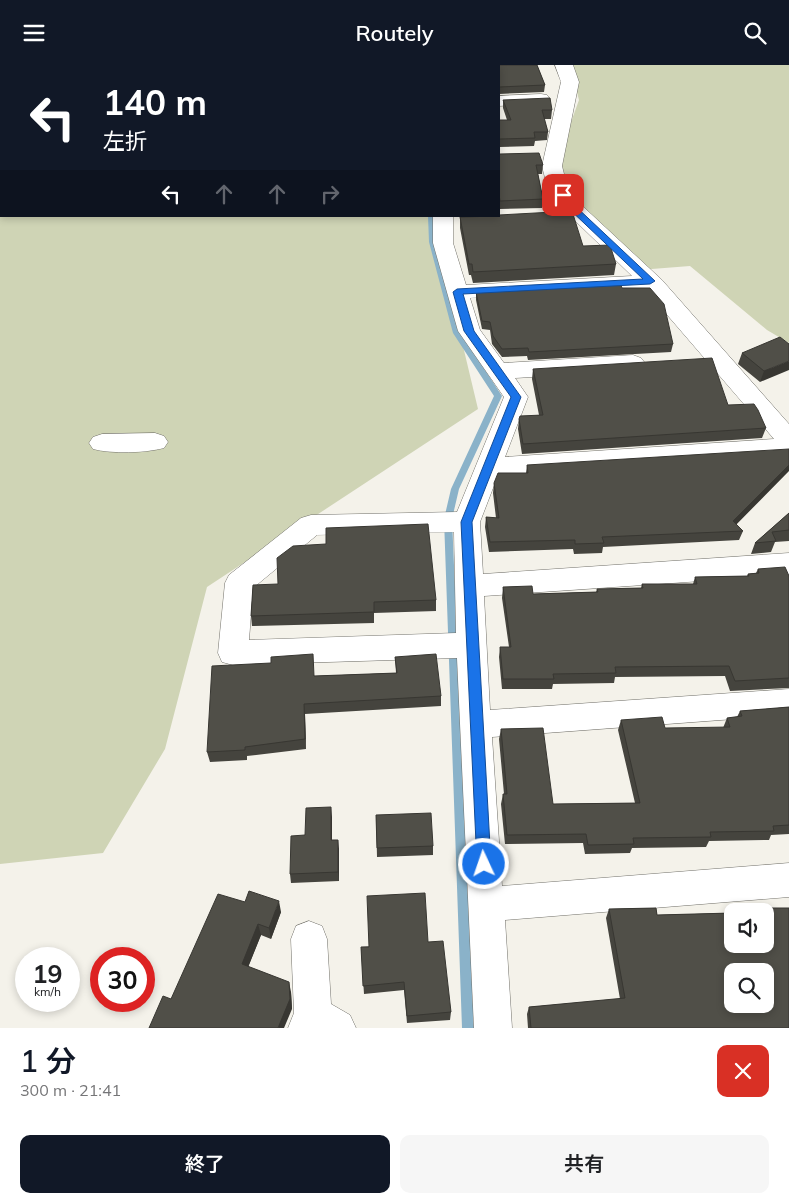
<!DOCTYPE html>
<html lang="ja">
<head>
<meta charset="utf-8">
<style>
	body { margin:0; font-family:Mulish,"Noto Sans JP",sans-serif; background:#f6f6f6; color:#202124; height:100vh; display:flex; flex-direction:column; font-size:19px; white-space:nowrap }
	* { box-sizing:border-box; margin:0 }
	p { font-size:16px; color:#757577 }
	.icon { flex:none; width:28px; height:28px; fill:none; stroke:currentColor; stroke-width:2; stroke-linecap:round; stroke-linejoin:round }
	.map { position:relative; height:963px; overflow:hidden }
	.drawer { display:flex; flex-direction:column; background:#fff; flex:1 }
	.drawer>* { flex:none }
	.top-card { position:absolute; left:0px; top:0px; width:500px; height:152px; box-shadow:0 2px 8px #0003; background:#111827; color:#fff; overflow:hidden }
	.buttons { position:absolute; left:724px; top:838px; display:grid; gap:10px }
	.buttons a { display:grid; place-items:center; width:50px; height:50px; border-radius:10px; background:#fff; box-shadow:0 2px 8px #0003; font-size:25px }
	.speed { position:absolute; left:15px; top:882px; display:flex; gap:10px; font-size:25px; font-weight:700; text-align:center }
	.speed>* { display:grid; place-content:center; width:65px; height:65px; border-radius:50%; background:#fff; box-shadow:0 2px 8px #0003; line-height:1 }
	.speed small { font-size:12px; font-weight:400 }
	.speed .limit { border:8px solid #d22; background:#fff; color:#111 }
	.pin { position:absolute; display:grid; place-items:center; width:42px; height:42px; color:#fff; margin:-21px; border-radius:10px; box-shadow:0 2px 8px #0006 }
	.me { position:absolute; width:55px; margin:-28px; rotate:357deg; stroke-linejoin:round; filter:drop-shadow(0 0 4px #0008) }
	.turn { display:flex; align-items:center; gap:18px; height:105px; padding:0 20px; font-size:22px }
	.turn .icon { width:65px; height:65px; stroke-width:2.5 }
	.turn b { display:block; font-size:35px; line-height:42px }
	.lanes { display:flex; align-items:center; height:48px; padding:0 20px; background:#0003; justify-content:center; gap:25px; direction:ltr }
	.lanes .off { opacity:.35 }
	.round { display:grid; place-items:center; flex:none; width:52px; height:52px; border-radius:10px; background:#f6f6f6 }
	.headline { display:flex; align-items:center; justify-content:space-between; height:85px; padding:0 20px }
	h1 { font-size:30px; font-weight:600; line-height:38px; color:#111827 }
	.primary-button { display:flex; gap:10px; margin-top:auto; padding:10px 20px }
	.primary-button a { flex:1; height:58px; border-radius:10px; background:#111827; color:#fff; font-size:20px; font-weight:600; line-height:58px; text-align:center }
	.primary-button a+a { background:#f6f6f6; color:#202124 }
	header { display:flex; justify-content:space-between; align-items:center; height:65px; padding:0 20px; background:#111827; color:#fff; font-size:22px; font-weight:600 }
	.map>svg:first-child { display:block }
</style>
</head>
<body>
<header><svg class="icon" aria-label="menu" viewBox="0 0 24 24"><path d="M4 6h16M4 12h16M4 18h16"/></svg>Routely<svg class="icon" aria-label="search" viewBox="0 0 24 24"><circle cx="10" cy="10" r="6"/><path d="M15 15l6 6"/></svg></header>
<div class="map">
<svg width="789" height="963" viewBox="0 0 789 963">
	<rect width="100%" height="100%" fill="#f4f2ea"/>
	<path fill="#cfd4b5" d="M0,0H464L1,1V151H432L478,344L207,522L165,684L103,788L0,799Z
		M570,0H789V278L767,265L690,201L639,205L574,137L558,93L579,35Z"/>
	<g fill="none" stroke-linecap="round" stroke-linejoin="round">
		<path fill="#8ab2c9" fill-rule="evenodd" d="M428,151H434L435,177L461,268L502,331L459,424L452,454L474,963H462L444,454L451,424L494,331L453,268L429,177Z"/>
		<g stroke="#72716a" stroke-width="1">
			<path id="minor" d="M555,0H573L579,17L562,101L567,121L576,135L662,215L789,359V391L498,410L480,457L483,509L789,488V510L484,531L490,645L789,624V650L492,672L502,821L789,798V832L505,855L512,963H474L457,593L233,600L222,597L218,588L225,518L229,510L301,453L311,450L457,447L504,332L458,266L433,178V151H453V178L466,220L632,211L562,143L547,121L542,101L561,17ZM644,223L774,374L505,392L528,332L515,313L633,306L641,303L645,298L641,293L633,290L504,298L480,265L470,233ZM454,467L456,568L249,575L253,523L317,470Z
				M541,29L547,30L550,34L547,38L499,41V31Z
				M155,368L164,371L168,377L164,383C146,388 111,389 93,384L89,378L93,372L102,369Z
				M309,856L322,861L327,874L331,939L350,950L356,963H288L294,948L291,874L296,861Z"/>
		</g>
		<use href="#minor" fill="#fff" fill-rule="evenodd"/>
	</g>
	<path fill="#45443e" fill-rule="evenodd" d="M488,0H537L545,20L544,27L499,29V1H488Z
		M503,35L552,45L551,54H544L548,67L547,75L535,76L534,81L499,82V55H507L503,43Z
		M499,89H500L543,100L542,109H538L543,134L542,143L499,144Z
		M460,152L583,181L616,199L614,210L473,218L471,210H469L460,163Z
		M622,223L673,279L671,287L528,295L527,291L502,292L492,279L490,265L482,264L476,235V227Z
		M789,279L760,317L738,299L742,288Z
		M533,304L728,340L766,363L762,373L522,389L518,364L519,354L539,350L532,314Z
		M527,400L736,459L743,466L739,475L603,482L602,488L574,489L573,484L489,487L485,462L486,452L496,453L493,428L494,418L526,408Z
		M789,448V476L775,477L771,487L751,489L755,478Z
		M758,504L789,511V623L730,626L725,611L615,612L614,618L553,619L552,624H502L499,592L500,582H509L502,533L503,522L533,529L596,527L597,524L641,523L642,519H693L695,512L747,511L748,509L756,508Z
		M253,520L436,535V546L374,548V558L252,561L251,551Z
		M395,592L441,631V641L305,649L306,684L247,691V695L210,697L207,687L271,598L315,611L396,608Z
		M789,642V769L771,770L769,775L709,776L706,782L632,783L630,788L585,789L583,778L505,779L501,739L503,729H504L499,674L501,664L553,739L635,738L618,665L621,655L665,663H723L727,653L737,652L740,646Z
		M376,750L433,781V790L377,792Z
		M332,752V775L339,784V816L291,818L290,809L305,770Z
		M245,837L281,847L271,874L261,870L248,902L291,927L292,944L171,934Z
		M656,843L657,850L732,848V879H765V846H738L740,843H789V963H528L527,949L529,942L620,934L606,853L609,844ZM732,906H765V939H732Z
		M428,877L451,947L450,955L407,958L404,925L364,929L361,882Z"/>
	<path fill="#383732" d="M789,296V305L760,317L764,306Z
		M789,400V406L730,466L733,456Z
		M304,639L305,649L306,684L305,674Z
		M331,742L332,752V784L331,775Z
		M338,775L339,784V816L338,807Z
		M279,836L281,847L271,874L269,863Z
		M258,859L261,870L245,910L242,899Z
		M289,917L291,927L292,944L284,963H278Z"/>
	<path fill="#504f48" stroke="#383732" fill-rule="evenodd" d="M491,0H537L545,20L499,22V1H491Z
		M550,33L552,45H542L548,67H534L535,73L500,74L499,75V55H511L503,35Z
		M539,88L543,100H536L543,134L500,136L499,129V89H500Z
		M572,146L583,181L610,180L616,199L473,207L472,199H469L460,152L499,151V150Z
		M620,218L622,223H650L664,239L673,279L529,287L528,283L502,284L493,271L490,257L482,256L476,227Z
		M780,272L789,279V296L764,306L742,288Z
		M712,293L728,340L754,339L758,345L766,363L523,379L519,354L520,351L543,350L533,304Z
		M789,384V400L733,456L743,466L602,472L604,478L575,479V475L490,477L486,452L499,453L494,418L498,408H528L527,400Z
		M789,448V465L772,467L776,476L755,478Z
		M428,459L436,535L374,537V547L251,551L253,520L278,519L277,493L293,481L326,479V463Z
		M785,502L789,511V613L735,616L729,601L615,602L616,608L553,609L554,614H503L500,582H511L503,522L532,521L533,529L598,527L597,524L643,523L642,519H697L695,512L749,511L748,509L759,508L758,504Z
		M313,589L314,611L397,608L395,592L436,589L441,631L304,639L305,674L245,682V685L207,687L212,601L271,598V592Z
		M789,642V760L773,761L774,766L710,767L711,772L633,773L634,779L588,780L586,769L507,770L503,729H507L501,664L543,663L553,739L640,738L621,655L662,652L665,663L730,662L727,653L742,651L740,646Z
		M331,742V775H338V807L290,809L291,771L305,770L306,743Z
		M431,748L433,781L377,783L376,750Z
		M249,826L279,836L269,863L258,859L242,899L289,917L290,934L278,963H149L163,931L171,934L218,829L245,837Z
		M425,828L428,877L443,876L451,947L407,951L404,917L363,921L361,882H369L367,831Z
		M656,843L657,850L732,848V879H765V846H740V843H789V963H531L529,942L625,933L609,844ZM732,906H765V939H732Z"/>
	<path fill="#1a73e8" stroke="#114b97" d="M560,128H566L572,138L655,216L650,219L463,229L474,266L521,332L472,457L491,799L489,804L484,806L479,804L477,799L461,457L511,332L464,266L453,227L457,224L643,214L566,141L559,130Z"/>
</svg>
<div class="buttons">
<a><svg class="icon" aria-label="sound" viewBox="0 0 24 24"><path d="M4 9h4l5-4v14l-5-4H4zM17 9q2 3 0 6"/></svg></a>
<a><svg class="icon" aria-label="search" viewBox="0 0 24 24"><circle cx="10" cy="10" r="6"/><path d="M15 15l6 6"/></svg></a>
</div>
<div class="speed"><div>19<small>km/h</small></div><div class="limit">30</div></div>
<div class="pin" style="left:563px;top:130px;background:#d93025"><svg class="icon" aria-label="arrive" viewBox="0 0 24 24"><path d="M6 21V4h12l-3 4 3 4H6"/></svg></div>
<svg class="me" style="left:484px;top:799px" viewBox="-20 -20 40 40"><circle r="17" fill="#1a73e8" stroke="#fff" stroke-width="3"/><path d="M0-11L8 9 0 5-8 9z" fill="#fff"/></svg>
<div class="top-card">
<div class="turn"><svg class="icon" aria-label="left" viewBox="0 0 24 24"><path d="M17 20v-9H6M10 6l-5 5 5 5"/></svg><div><b>140 m</b>左折</div></div>
<div class="lanes"><svg class="icon" aria-label="left" viewBox="0 0 24 24"><path d="M17 20v-9H6M10 6l-5 5 5 5"/></svg><svg class="icon off" aria-label="ahead" viewBox="0 0 24 24"><path d="M12 20V5M6 11l6-6 6 6"/></svg><svg class="icon off" aria-label="ahead" viewBox="0 0 24 24"><path d="M12 20V5M6 11l6-6 6 6"/></svg><svg class="icon off" aria-label="right" viewBox="0 0 24 24"><path d="M7 20v-9h11M14 6l5 5-5 5"/></svg></div>
</div>
</div>
<section class="drawer">
<div class="headline"><div><h1>1 分</h1><p>300 m · 21:41</p></div><a class="round" style="background:#d93025;color:#fff"><svg class="icon" aria-label="close" viewBox="0 0 24 24"><path d="M6 6l12 12M18 6L6 18"/></svg></a></div>
<div class="primary-button"><a>終了</a><a>共有</a></div>
</section>
</body>
</html>
